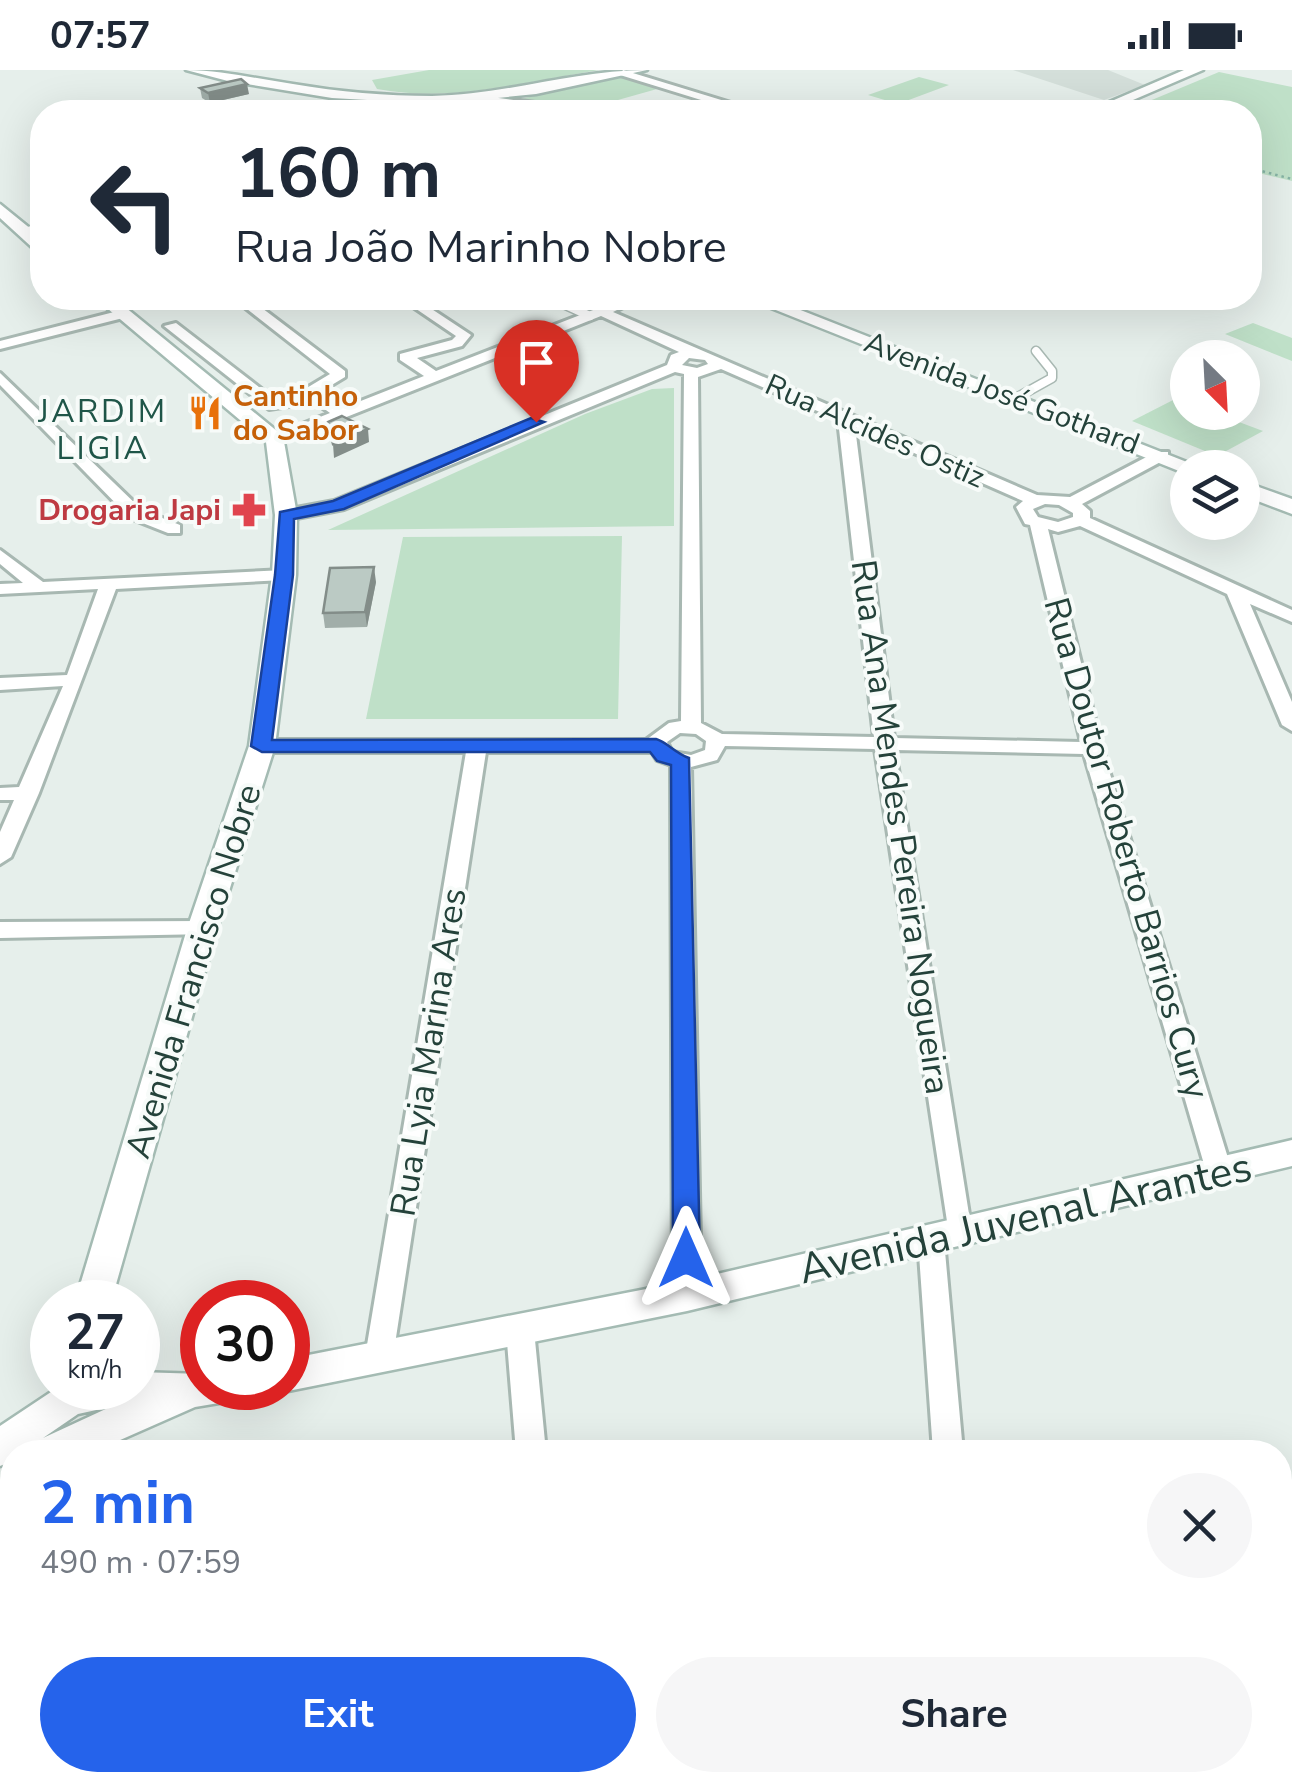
<!DOCTYPE html>
<html lang="en">
<head>
<meta charset="utf-8">
<style>
	body { margin:0; font-family:"Nunito Sans",sans-serif; background:#f6f6f7; color:#1f2937; height:100vh; display:flex; flex-direction:column; font-size:38px; white-space:nowrap }
	* { box-sizing:border-box; margin:0 }
	p { font-size:32px; color:#747a83 }
	.icon { flex:none; width:55px; height:55px; fill:none; stroke:currentColor; stroke-width:2; stroke-linecap:round; stroke-linejoin:round }
	.map { position:relative; flex:1; overflow:hidden }
	.sheet { position:absolute; left:0px; top:1370px; width:1292px; height:352px; display:flex; flex-direction:column; background:#fff; border-radius:40px 40px 0 0; box-shadow:0 10px 40px #0002 }
	.sheet>* { flex:none }
	.top-card { position:absolute; left:30px; top:30px; width:1232px; height:210px; border-radius:40px; box-shadow:0 10px 40px #0002; background:#fff; color:#1f2937; overflow:hidden }
	.needle { width:65px; rotate:156deg }
	.controls { position:absolute; left:1170px; top:270px; display:grid; gap:20px }
	.controls a { display:grid; place-items:center; width:90px; height:90px; border-radius:50%; background:#fff; box-shadow:0 10px 40px #0002; font-size:50px }
	.speed { position:absolute; left:30px; top:1210px; display:flex; gap:20px; font-size:50px; font-weight:700; text-align:center }
	.speed>* { display:grid; place-content:center; width:130px; height:130px; border-radius:50%; background:#fff; box-shadow:0 10px 40px #0002; line-height:1 }
	.speed small { font-size:25px; font-weight:400 }
	.speed .limit { border:15px solid #d22; background:#fff; color:#111 }
	.pin { position:absolute; display:grid; place-items:center; width:85px; height:85px; color:#fff; margin:-102px -42px; border-radius:50% 50% 50% 0; rotate:-45deg; box-shadow:0 0 10px #0007 }
	.pin .icon { rotate:45deg }
	.me { position:absolute; width:110px; margin:-55px; rotate:0deg; stroke-linejoin:round; filter:drop-shadow(0 0 8px #0008) }
	.turn { display:flex; align-items:center; gap:35px; height:210px; padding:0 40px; font-size:45px }
	.turn .icon { width:130px; height:130px; stroke-width:2.5 }
	.turn b { display:block; font-size:70px; line-height:85px }
	.round { display:grid; place-items:center; flex:none; width:105px; height:105px; border-radius:52px; background:#f6f6f7 }
	.head { display:flex; align-items:center; justify-content:space-between; height:170px; padding:0 40px }
	h1 { font-size:60px; font-weight:700; line-height:75px; color:#2563eb }
	.primary-button { display:flex; gap:20px; margin-top:auto; padding:20px 40px }
	.primary-button a { flex:1; height:115px; border-radius:60px; background:#2563eb; color:#fff; font-size:40px; font-weight:700; line-height:115px; text-align:center }
	.primary-button a+a { background:#f6f6f7; color:#1f2937 }
	.status { display:flex; justify-content:space-between; align-items:center; height:70px; padding:0 50px; background:#fff; direction:ltr }
	.status svg { height:28px; fill:currentColor }
	.map>svg:first-child { display:block }
</style>
</head>
<body>
<div class="status"><b>07:57</b><svg viewBox="0 0 49 12"><path d="M0 12V9h3v3zM5 12V6h3v6zM10 12V3h3v9zM15 12V0h3v12zM26 1h20v11H26zM47 4h2v5h-2z"/></svg></div>
<div class="map">
<svg width="1292" height="1722" viewBox="0 0 1292 1722">
	<rect width="100%" height="100%" fill="#e6efeb"/>
	<path fill="#d4dfda" d="M1013,0H1108L1145,15L1104,30Z"/>
	<path fill="#bfe0c8" d="M429,0H599C525,12 451,33 377,19L372,10Z
		M1219,2L1292,17V111L1250,101V42H1123Z
		M620,6L657,19L586,39L521,29Z
		M919,7L949,15L898,34L868,25Z
		M470,31L498,38L494,42H335L363,35Z
		M1253,253L1292,268V291L1225,264Z
		M674,318V456L328,460L585,344L652,319Z
		M1177,328L1187,332L1188,342L1215,343L1263,361L1217,386L1132,351Z
		M622,466L618,649H366L403,467Z"/>
	<g fill="none" stroke-linecap="round" stroke-linejoin="round">
		<g stroke="#a8b8b2" stroke-width="9">
			<path id="lane-far1" d="M25,161L42,156"/>
		</g>
		<g stroke="#a8b8b2" stroke-width="11">
			<path id="lane" d="M550,228L590,246
				M1016,328L1052,308V301L1036,281"/>
		</g>
		<g stroke="#a8b8b2" stroke-width="6">
			<path id="street" d="M623,0L754,40L755,42H740L620,5Z
				M476,25L579,39L584,42H559L472,30Z
				M400,228H415L471,265L462,276L417,288L436,301L624,228H641L613,242L1037,425L1070,427L1156,382H1168V388L1082,434L1090,441V448L1292,540V552L1250,534L1292,632V661L1282,655L1227,524L1080,456L1058,462L1048,459L1102,678L1232,1101L1228,1108L1219,1111L1210,1108L1206,1101L1084,684L895,680L972,1163L968,1171L959,1174L950,1171L875,679L725,676L717,690L691,697L701,1226L697,1234L687,1237L677,1234L673,1226L671,695L657,690L652,682H486L393,1287L389,1296L379,1299L369,1296L365,1287L466,682H262L252,676L262,670H646L669,653L681,651L684,304L675,302L344,439L286,450L278,445L280,441L334,431L667,295L671,285L679,282L601,246L276,375L270,373V367L330,343L315,332L269,339L164,256L176,253L277,331L305,325V319L330,304L238,232L250,229L345,301V307L320,322L343,338L424,306L400,290V284L452,270L456,266ZM689,288L705,290L708,294L697,298L682,295ZM721,299L838,350L874,667L722,664L701,653L698,307ZM855,357L1023,431L1016,437L1025,454L1030,455L1081,672L894,668ZM1045,434L1059,435L1073,443V447L1058,452L1038,447L1033,439ZM680,663L696,664L706,671L705,680L691,685L672,682L667,672Z
				M122,240L127,241V247L0,279V271Z
				M0,303L142,440L180,455V463H168L130,448L0,315Z
				M0,480L43,512L284,500L293,505L284,510L116,519L39,723L11,787L0,794V762L14,730H0V718L19,717L63,616L0,620V608L67,605L98,519L0,524V514L23,513L0,494Z
				M202,851L213,859L210,864L0,868V852Z
				M931,1159L940,1162L944,1170L963,1382H933L918,1170L922,1162Z
				M520,1248L530,1252L534,1260L546,1382H516L506,1260L510,1252Z
				M0,1461L12,1466V1499L0,1494Z
				M541,1710H575L576,1722H542Z"/>
		</g>
		<g stroke="#a4bbb3" stroke-width="5">
			<path id="secondary" d="M186,0C222,0 257,9 293,14C339,22 386,26 432,26C505,25 575,0 647,0L536,24L438,34L332,28L228,11Z
				M1184,0H1203L1105,42H1086Z
				M0,134L42,168V182L36,181L0,148Z
				M95,228H114L283,366L297,445L296,505L275,676L217,859L111,1232H75L187,859L249,676L272,505L275,445L266,372Z
				M746,228H770L1202,398H1188L1184,403Z
				M1242,411L1292,429V444L1242,425Z
				M1292,1070V1096L687,1241L288,1321L277,1318H288V1289L687,1211Z
				M138,1302L202,1304V1318H223L224,1321L219,1333L195,1337L93,1382H34L39,1371L25,1382H12V1391L0,1396V1356L57,1318H138ZM110,1337L43,1368L78,1344Z
				M12,1418V1470L0,1475V1423Z"/>
		</g>
		<path stroke="#86b3a5" stroke-width="2.5" stroke-dasharray="2.5 4" stroke-linecap="butt" d="M1250,98L1292,109"/>
		<use href="#lane-far1" stroke="#fff" stroke-width="6"/>
		<use href="#lane" stroke="#fff" stroke-width="8"/>
		<use href="#street" fill="#fff" fill-rule="evenodd"/>
		<use href="#secondary" fill="#fff" fill-rule="evenodd"/>
	</g>
	<path fill="#a1aea9" d="M200,18L249,24L210,33L202,28Z
		M376,512L367,557L325,558L323,543Z"/>
	<path fill="#838d89" d="M247,14L249,24L210,33L208,23Z
		M368,359L369,372L334,388L333,374Z
		M374,497L376,512L367,557L365,542Z"/>
	<path fill="#bbcac4" stroke="#838d89" stroke-width="2.5" d="M241,9L247,14L208,23L200,18Z
		M342,346L368,359L333,374L328,352Z
		M374,497L365,542L323,543L330,498Z"/>
	<path fill="#2563eb" stroke="#184099" stroke-width="2.5" d="M531,348L544,352L344,439L294,449L293,505L272,670L656,669C667,672 675,683 689,688L700,1188L696,1196L686,1199L677,1196L673,1188L671,695L657,691L650,682H262L251,676L275,505L280,442L333,431Z"/>
	<defs>
		<g id="restaurant-bare" transform="scale(2.7)"><path d="M-5-6h1v4h1v-4h1v4h1v-4h1v5L-1.5 .5V6h-2V.5L-5-1ZM5-6V6H3V1.5H1.5Q1.5-4 5-6Z" fill="#e8710a" stroke="#f7fbf9" stroke-width="2.5" paint-order="stroke"/></g>
		<g id="pharmacy-bare" transform="scale(2.7)"><path d="M-2-6h4v4h4v4h-4v4h-4v-4h-4v-4h4Z" fill="#e0444e" stroke="#f7fbf9" stroke-width="2.5" paint-order="stroke"/></g>
	</defs>
	<g fill-rule="evenodd">
		<use href="#restaurant-bare" x="205" y="343"/>
		<use href="#pharmacy-bare" x="249" y="440"/>
	</g>
	<g text-anchor="middle" stroke-width="8" stroke-linejoin="round" paint-order="stroke">
		<g font-size="30" fill="#24423a" stroke="#f7fbf9">
			<text transform="translate(1002 323) rotate(21)" y="10">Avenida José Gothard</text>
			<text transform="translate(875 361) rotate(24)" y="10">Rua Alcides Ostiz</text>
		</g>
		<g font-size="30" font-weight="bold" fill="#c56008" stroke="#f7fbf9" text-anchor="start">
			<text x="233" y="336">Cantinho<tspan x="233" dy="34">do Sabor</tspan></text>
		</g>
		<g font-size="30" font-weight="bold" fill="#be3a42" stroke="#f7fbf9" text-anchor="end">
			<text x="221" y="450">Drogaria Japi</text>
		</g>
		<g font-size="32" letter-spacing="2.5" fill="#1f5548" stroke="#f7fbf9">
			<text x="103" y="352">JARDIM<tspan x="103" dy="37">LIGIA</tspan></text>
		</g>
		<g font-size="35" fill="#24423a" stroke="#f7fbf9">
			<text transform="translate(901 757) rotate(82)" y="12">Rua Ana Mendes Pereira Nogueira</text>
			<text transform="translate(1127 778) rotate(74)" y="12">Rua Doutor Roberto Barrios Cury</text>
			<text transform="translate(193 901) rotate(-73)" y="12">Avenida Francisco Nobre</text>
			<text transform="translate(428 982) rotate(-81)" y="12">Rua Lyia Marina Ares</text>
		</g>
		<g font-size="42" fill="#24423a" stroke="#f7fbf9">
			<text transform="translate(1025 1147) rotate(-13)" y="15">Avenida Juvenal Arantes</text>
		</g>
	</g>
</svg>
<div class="controls">
<a><svg class="needle" viewBox="-14 -14 28 28"><path d="M0-13l5 13h-10z" fill="#e53935"/><path d="M0 13l5-13h-10z" fill="#747a83"/></svg></a>
<a><svg class="icon" aria-label="layers" viewBox="0 0 24 24"><path d="M12 4l9 5-9 5-9-5zM3 14l9 5 9-5"/></svg></a>
</div>
<div class="speed"><div>27<small>km/h</small></div><div class="limit">30</div></div>
<div class="pin" style="left:536px;top:352px;background:#d93025"><svg class="icon" aria-label="arrive" viewBox="0 0 24 24"><path d="M6 21V4h12l-3 4 3 4H6"/></svg></div>
<svg class="me" style="left:686px;top:1188px" viewBox="-20 -20 40 40"><path d="M0-17L14 15 0 8-14 15z" fill="#2563eb" stroke="#fff" stroke-width="4"/></svg>
<div class="top-card">
<div class="turn"><svg class="icon" aria-label="left" viewBox="0 0 24 24"><path d="M17 20v-9H6M10 6l-5 5 5 5"/></svg><div><b>160 m</b>Rua João Marinho Nobre</div></div>
</div>
<section class="sheet">
<div class="head"><div><h1>2 min</h1><p>490 m · 07:59</p></div><a class="round"><svg class="icon" aria-label="close" viewBox="0 0 24 24"><path d="M6 6l12 12M18 6L6 18"/></svg></a></div>
<div class="primary-button"><a>Exit</a><a>Share</a></div>
</section>
</div>
</body>
</html>
